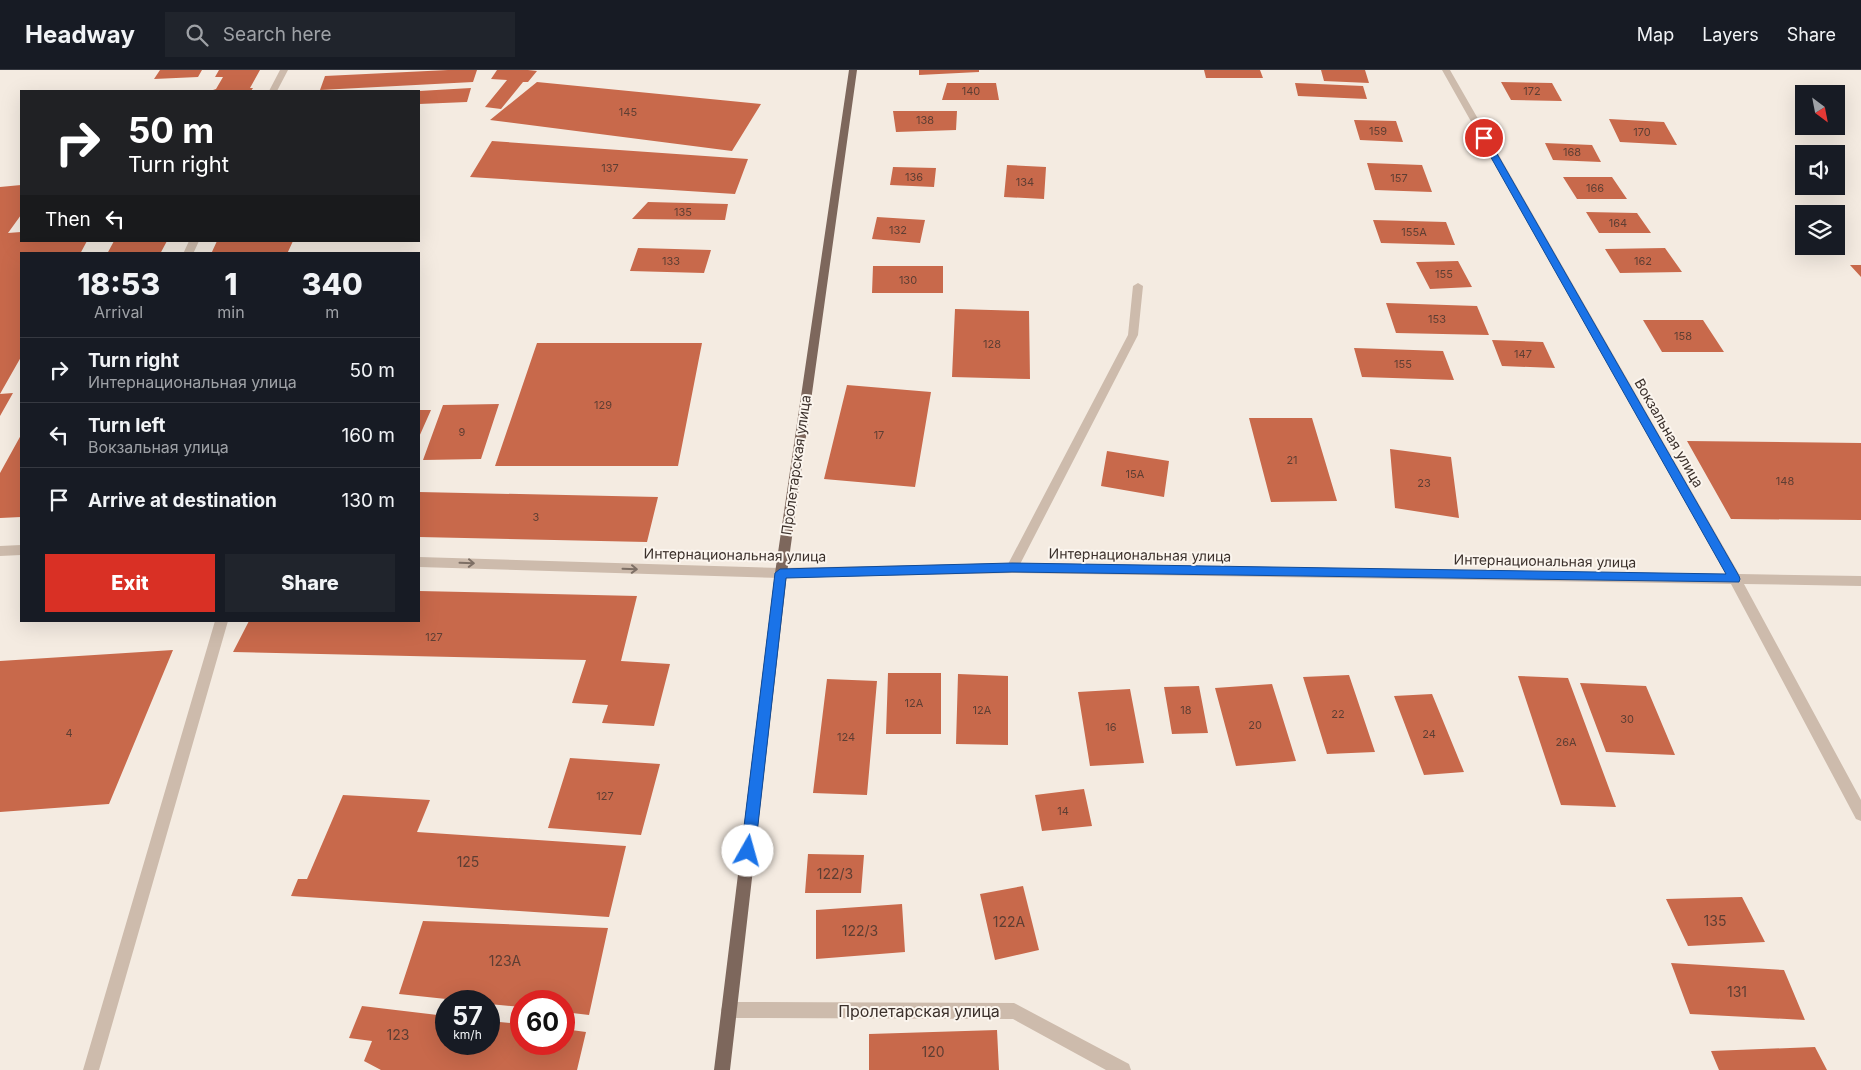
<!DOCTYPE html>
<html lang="en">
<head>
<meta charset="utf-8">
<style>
	body { margin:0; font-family:Inter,sans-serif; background:#20242c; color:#f1f3f6; height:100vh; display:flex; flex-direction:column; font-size:19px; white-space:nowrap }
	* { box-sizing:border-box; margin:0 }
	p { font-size:16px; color:#9ea1a6 }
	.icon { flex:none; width:28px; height:28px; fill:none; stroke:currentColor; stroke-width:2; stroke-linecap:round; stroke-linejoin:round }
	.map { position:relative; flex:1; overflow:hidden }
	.sheet { position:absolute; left:20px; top:182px; width:400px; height:370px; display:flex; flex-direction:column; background:#171b24; border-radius:0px; box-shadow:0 5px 20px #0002 }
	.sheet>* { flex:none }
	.top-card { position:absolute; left:20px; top:20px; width:400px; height:152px; border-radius:0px; box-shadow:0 5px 20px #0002; background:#202124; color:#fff; overflow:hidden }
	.needle { width:32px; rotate:148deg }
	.fabs { position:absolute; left:1795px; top:15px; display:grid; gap:10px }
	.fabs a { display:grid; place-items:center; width:50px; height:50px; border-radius:0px; background:#171b24; box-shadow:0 5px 20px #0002; font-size:25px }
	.speed { position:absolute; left:435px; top:920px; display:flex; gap:10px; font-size:25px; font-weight:700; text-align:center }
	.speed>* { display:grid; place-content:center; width:65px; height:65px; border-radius:50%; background:#171b24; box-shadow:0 5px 20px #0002; line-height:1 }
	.speed small { font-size:12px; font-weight:400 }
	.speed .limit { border:8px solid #d22; background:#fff; color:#111 }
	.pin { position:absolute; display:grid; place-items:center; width:42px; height:42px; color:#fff; margin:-21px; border:2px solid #fff; border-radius:50%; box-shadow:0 1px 5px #0007 }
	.me { position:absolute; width:55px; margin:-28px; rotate:7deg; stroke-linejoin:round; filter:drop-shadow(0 0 4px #0008) }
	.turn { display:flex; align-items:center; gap:18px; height:105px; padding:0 25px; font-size:22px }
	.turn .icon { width:65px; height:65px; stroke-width:2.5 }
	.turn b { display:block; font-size:35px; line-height:42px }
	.then { display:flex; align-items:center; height:48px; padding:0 25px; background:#0003; gap:10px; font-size:19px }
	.eta { display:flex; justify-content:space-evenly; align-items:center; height:85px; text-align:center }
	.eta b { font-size:30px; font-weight:800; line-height:35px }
	.cta { display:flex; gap:10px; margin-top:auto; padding:10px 25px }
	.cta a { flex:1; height:58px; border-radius:0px; background:#d93025; color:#fff; font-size:20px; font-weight:800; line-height:58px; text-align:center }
	.cta a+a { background:#20242c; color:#f1f3f6 }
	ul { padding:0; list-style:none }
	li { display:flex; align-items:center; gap:15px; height:65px; padding:0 25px; border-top:1px solid #363941 }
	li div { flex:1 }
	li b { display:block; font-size:19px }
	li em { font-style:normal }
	header { display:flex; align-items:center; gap:30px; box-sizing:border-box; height:70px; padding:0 25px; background:#171b24; border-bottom:1px solid #363941 }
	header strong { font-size:24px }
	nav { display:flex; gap:28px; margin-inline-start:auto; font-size:18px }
	.search { width:350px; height:45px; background:#20242c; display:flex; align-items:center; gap:12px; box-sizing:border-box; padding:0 18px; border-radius:0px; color:#9ea1a6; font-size:19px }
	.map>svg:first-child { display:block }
</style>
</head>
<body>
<header>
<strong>Headway</strong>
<div class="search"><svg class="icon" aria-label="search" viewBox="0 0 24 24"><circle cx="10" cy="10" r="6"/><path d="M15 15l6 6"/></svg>Search here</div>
<nav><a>Map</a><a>Layers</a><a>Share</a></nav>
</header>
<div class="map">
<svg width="1861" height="1000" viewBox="0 0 1861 1000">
	<rect width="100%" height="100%" fill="#f4ebe1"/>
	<path fill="#c8694b" d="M160,0H202L198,7L154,9Z
		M219,0H260L250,18H253L251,21H210L216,19L223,7H215Z
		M448,0H477L473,12L320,20L325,6Z
		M497,0H528L537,1L528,12H523L501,39L485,37L507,10L491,9Z
		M919,0H979V2L919,5Z
		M1204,0H1260L1263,8H1206Z
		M1321,0H1365L1369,13L1324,11Z
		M537,12L761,34L732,81L490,50Z
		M1501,12L1552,13L1562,31L1511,30Z
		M947,13H996L999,30H942Z
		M1295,13L1363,16L1367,29L1298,26Z
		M471,18L467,32L419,34V21Z
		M893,41H957L956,60L896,62Z
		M1609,49L1664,52L1677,75L1620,72Z
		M1354,50L1396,51L1403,72L1360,70Z
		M492,71L748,89L735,124L470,107Z
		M1545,73L1592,75L1601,92L1553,90Z
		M1367,93L1422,95L1432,122L1375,120Z
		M1007,95L1046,97L1044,129L1004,127Z
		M893,97L936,98L934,117L890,115Z
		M1563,107H1612L1627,129H1577Z
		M21,115V145L8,163L21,162V171H87L80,184H21V287L0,324L13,323L0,346V117Z
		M648,132L728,134L725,150L632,149Z
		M1586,142L1637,143L1651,163H1599Z
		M877,147L925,150L920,173L872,169Z
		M1373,150L1446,152L1455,175L1381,173Z
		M114,171H167L160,184H107Z
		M217,171H293L287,184H211Z
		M638,178L711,180L704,203L630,201Z
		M1665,178L1682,202L1620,203L1605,179Z
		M1458,191L1472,217L1430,219L1416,192Z
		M1850,195H1861V207Z
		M873,196H943V223H872Z
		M1386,233L1477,236L1489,265L1396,263Z
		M955,239L1029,241L1030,309L952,307Z
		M1643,250H1703L1724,282H1662Z
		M1492,270L1543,272L1555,298L1502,296Z
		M537,273H702L678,396H495Z
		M1354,278L1443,281L1454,310L1362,307Z
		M847,315L931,322L915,417L824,409Z
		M499,334L481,389L423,390L443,335Z
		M419,340H431L419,367Z
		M1249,348H1312L1337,431L1271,432Z
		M21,365V447L0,448V403Z
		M1687,371L1861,373V450L1731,449Z
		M1390,379L1451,387L1459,448L1395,438Z
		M1107,381L1169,391L1164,427L1101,416Z
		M419,422L658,427L647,472L419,467Z
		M419,521L637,526L621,591L670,594L654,656L602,653L608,635L572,633L586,590L233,582L249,551H419Z
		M173,580L109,734L0,742V591Z
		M888,603H941V664H886Z
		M958,604L1008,606V675L956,674Z
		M1349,605L1375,682L1327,684L1303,607Z
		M1518,606L1568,608L1616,737L1561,735Z
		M827,609L877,611L867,725L813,723Z
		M1580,613L1646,616L1675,685L1606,682Z
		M1272,614L1296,691L1236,696L1215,618Z
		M1199,616L1208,663L1172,664L1164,617Z
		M1130,619L1144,693L1090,696L1078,622Z
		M1432,624L1464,702L1424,705L1394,626Z
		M570,688L660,694L641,765L548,758Z
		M1084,719L1092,756L1042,761L1035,725Z
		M343,725L430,730L417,762L626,776L609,847L291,826L298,809H307Z
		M808,784L864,785L861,823H805Z
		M1023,816L1039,880L995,890L980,824Z
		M1742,827L1765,872L1688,876L1666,829Z
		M902,834L905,882L816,889V840Z
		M423,851L608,858L589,945L564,942V931H521V937L489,934V931H465L399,924Z
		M1671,893L1784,900L1805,950L1690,944Z
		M362,936L446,946V974H489V951L521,954V974H564V959L586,962L577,1000H381L364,991L372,971L349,968Z
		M997,960L999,1000H869V964Z
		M1815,977L1827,1000H1719L1711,981Z"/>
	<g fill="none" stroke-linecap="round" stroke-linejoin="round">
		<path fill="#cdbbac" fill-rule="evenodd" d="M1138,213L1143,216L1138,265L1016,502H1008L1006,498L1128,265L1133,216Z
			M215,551H228L99,1000H83Z"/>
		<path fill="#cdbbac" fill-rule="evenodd" d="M280,0H288L277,21H269Z
			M1442,0H1450L1739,504L1861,506V516L1744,514L1861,730V751L1856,749L1731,514L1012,503L781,508L419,497V487L781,498L1012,493L1726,504Z
			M189,171H199L193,184H183Z
			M21,475V485L0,486V476Z
			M729,932L1014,933L1129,994L1131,1000H1106L1013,949L729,948L723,946L721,940L723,934Z"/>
		<path fill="#7d675c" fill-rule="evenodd" d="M849,0H857L787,503L730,1000H714L775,503Z"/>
	</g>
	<defs><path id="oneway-shaft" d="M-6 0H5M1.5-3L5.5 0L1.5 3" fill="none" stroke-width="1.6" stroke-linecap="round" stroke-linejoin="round" transform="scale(1.25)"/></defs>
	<g stroke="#7d6f65">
		<use href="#oneway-shaft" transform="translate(467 493) rotate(2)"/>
		<use href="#oneway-shaft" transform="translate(630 499) rotate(2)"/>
	</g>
	<path fill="#1a73e8" stroke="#114b97" d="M1481,66L1488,68L1739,506L1740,509L1739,512L1012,502L786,508L755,781L753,786L748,788L743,786L741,781L775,503L780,499L1012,493L1726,504L1480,68Z"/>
	<g text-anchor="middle" stroke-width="4" stroke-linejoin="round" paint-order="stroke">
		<g font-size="11" fill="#5e3e33">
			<text x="971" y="25">140</text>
			<text x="1532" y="25">172</text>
			<text x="628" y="46">145</text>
			<text x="925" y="54">138</text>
			<text x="1378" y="65">159</text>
			<text x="1642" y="66">170</text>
			<text x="1572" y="86">168</text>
			<text x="610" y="102">137</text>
			<text x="914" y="111">136</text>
			<text x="1399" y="112">157</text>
			<text x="1025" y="116">134</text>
			<text x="1595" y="122">166</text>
			<text x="683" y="146">135</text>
			<text x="1618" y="157">164</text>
			<text x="898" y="164">132</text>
			<text x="1414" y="166">155А</text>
			<text x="671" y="195">133</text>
			<text x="1643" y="195">162</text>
			<text x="1444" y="208">155</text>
			<text x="908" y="214">130</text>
			<text x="1437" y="253">153</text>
			<text x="1683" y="270">158</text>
			<text x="992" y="278">128</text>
			<text x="1523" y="288">147</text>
			<text x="1403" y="298">155</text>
			<text x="603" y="339">129</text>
			<text x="462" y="366">9</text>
			<text x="879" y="369">17</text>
			<text x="1292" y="394">21</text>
			<text x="1135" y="408">15А</text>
			<text x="1785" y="415">148</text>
			<text x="1424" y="417">23</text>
			<text x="536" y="451">3</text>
			<text x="434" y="571">127</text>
			<text x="914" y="637">12А</text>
			<text x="982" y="644">12А</text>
			<text x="1186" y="644">18</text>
			<text x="1338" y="648">22</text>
			<text x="1627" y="653">30</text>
			<text x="1255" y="659">20</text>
			<text x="1111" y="661">16</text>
			<text x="69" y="667">4</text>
			<text x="1429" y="668">24</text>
			<text x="846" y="671">124</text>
			<text x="1566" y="676">26А</text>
			<text x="605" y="730">127</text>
			<text x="1063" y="745">14</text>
		</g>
		<g font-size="14" fill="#3b302b" stroke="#fbf5ee">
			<text transform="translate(1669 363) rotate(60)" y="5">Вокзальная улица</text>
			<text transform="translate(796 395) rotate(-82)" y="5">Пролетарская улица</text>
			<text transform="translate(735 485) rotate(1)" y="5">Интернациональная улица</text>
			<text transform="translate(1140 485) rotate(1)" y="5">Интернациональная улица</text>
			<text transform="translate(1545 491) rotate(1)" y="5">Интернациональная улица</text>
		</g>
		<g font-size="14" fill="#5e3e33">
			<text x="468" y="797">125</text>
			<text x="835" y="809">122/3</text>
			<text x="1715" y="856">135</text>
			<text x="1009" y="857">122А</text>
			<text x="860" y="866">122/3</text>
			<text x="505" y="896">123А</text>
			<text x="1737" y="927">131</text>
			<text x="398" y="970">123</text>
			<text x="933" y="987">120</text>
		</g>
		<g font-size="16" fill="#3b302b" stroke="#fbf5ee">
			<text x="919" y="947">Пролетарская улица</text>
		</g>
	</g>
</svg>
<div class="fabs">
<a><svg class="needle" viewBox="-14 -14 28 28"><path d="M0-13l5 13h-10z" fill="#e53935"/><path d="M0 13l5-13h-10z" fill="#9ea1a6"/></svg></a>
<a><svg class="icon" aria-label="sound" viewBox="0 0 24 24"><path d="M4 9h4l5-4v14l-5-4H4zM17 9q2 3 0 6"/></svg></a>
<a><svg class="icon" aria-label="layers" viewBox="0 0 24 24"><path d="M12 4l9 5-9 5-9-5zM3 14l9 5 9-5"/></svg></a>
</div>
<div class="speed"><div>57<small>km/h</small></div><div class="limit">60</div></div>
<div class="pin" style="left:1484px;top:68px;background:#d93025"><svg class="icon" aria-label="arrive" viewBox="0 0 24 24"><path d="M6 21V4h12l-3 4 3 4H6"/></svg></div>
<svg class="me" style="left:748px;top:781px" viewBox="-20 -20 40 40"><circle r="19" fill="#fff"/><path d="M0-13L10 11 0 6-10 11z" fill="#1a73e8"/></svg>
<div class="top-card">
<div class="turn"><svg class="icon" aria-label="right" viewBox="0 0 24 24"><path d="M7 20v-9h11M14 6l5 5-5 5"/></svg><div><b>50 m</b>Turn right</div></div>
<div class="then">Then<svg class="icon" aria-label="left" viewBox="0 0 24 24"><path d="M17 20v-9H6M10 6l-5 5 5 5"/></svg></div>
</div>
<section class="sheet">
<div class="eta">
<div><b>18:53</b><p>Arrival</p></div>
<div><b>1</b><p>min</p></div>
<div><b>340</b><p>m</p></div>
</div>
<ul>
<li><svg class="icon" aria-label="right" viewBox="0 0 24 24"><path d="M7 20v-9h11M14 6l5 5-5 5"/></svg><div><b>Turn right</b><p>Интернациональная улица</p></div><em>50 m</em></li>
<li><svg class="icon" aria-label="left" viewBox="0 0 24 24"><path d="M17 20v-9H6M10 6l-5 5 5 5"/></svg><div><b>Turn left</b><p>Вокзальная улица</p></div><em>160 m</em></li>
<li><svg class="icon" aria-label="arrive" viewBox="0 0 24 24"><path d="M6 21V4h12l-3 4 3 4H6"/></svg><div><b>Arrive at destination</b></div><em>130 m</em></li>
</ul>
<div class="cta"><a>Exit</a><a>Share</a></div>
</section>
</div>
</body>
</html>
